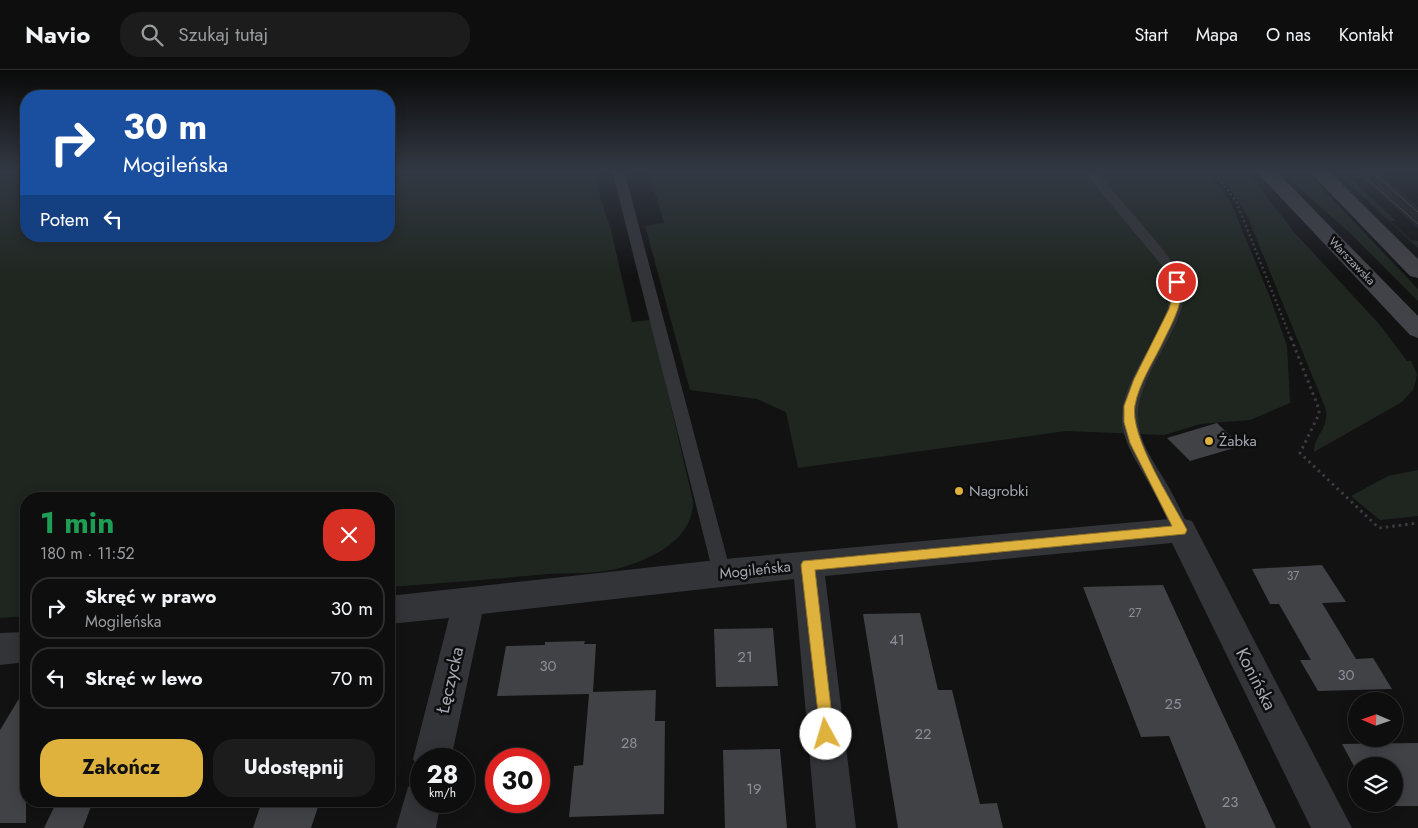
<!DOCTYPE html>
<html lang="pl">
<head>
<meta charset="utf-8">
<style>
	body { margin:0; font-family:Jost,sans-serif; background:#1c1c1c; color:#f1f3f6; height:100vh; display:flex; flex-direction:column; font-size:19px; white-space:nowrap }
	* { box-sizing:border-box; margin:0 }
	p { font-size:16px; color:#9b9c9e }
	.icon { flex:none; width:28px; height:28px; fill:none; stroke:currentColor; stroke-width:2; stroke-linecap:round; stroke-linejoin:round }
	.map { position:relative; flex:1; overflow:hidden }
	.panel { position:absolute; left:20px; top:422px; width:375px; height:315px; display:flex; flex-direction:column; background:#0e0e0e; border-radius:20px; box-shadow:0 2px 12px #0003,0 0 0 1px #2e2e2e }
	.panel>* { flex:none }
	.guide { position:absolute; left:20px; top:20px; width:375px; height:152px; border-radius:20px; box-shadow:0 2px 12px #0003,0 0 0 1px #2e2e2e; background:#1a4fa0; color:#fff; overflow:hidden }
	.needle { width:32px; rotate:272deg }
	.fabs { position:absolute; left:1348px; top:622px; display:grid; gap:10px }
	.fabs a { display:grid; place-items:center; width:55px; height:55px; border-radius:50%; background:#0e0e0e; box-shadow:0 2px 12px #0003,0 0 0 1px #2e2e2e; font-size:25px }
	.speed { position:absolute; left:410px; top:678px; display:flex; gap:10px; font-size:25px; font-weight:700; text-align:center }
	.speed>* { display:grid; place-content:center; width:65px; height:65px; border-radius:50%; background:#0e0e0e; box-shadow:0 2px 12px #0003,0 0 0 1px #2e2e2e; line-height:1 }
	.speed small { font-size:12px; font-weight:400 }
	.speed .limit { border:8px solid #d22; background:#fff; color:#111 }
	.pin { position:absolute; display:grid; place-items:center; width:42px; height:42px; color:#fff; margin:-21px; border:2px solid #fff; border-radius:50%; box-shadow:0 1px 5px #0007 }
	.me { position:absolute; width:55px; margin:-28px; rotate:354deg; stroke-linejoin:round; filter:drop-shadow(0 0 4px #0008) }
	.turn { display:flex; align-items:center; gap:18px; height:105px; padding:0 20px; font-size:22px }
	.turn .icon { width:65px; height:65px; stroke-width:2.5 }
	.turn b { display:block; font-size:35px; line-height:42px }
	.then { display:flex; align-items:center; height:48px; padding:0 20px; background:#0003; gap:10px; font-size:19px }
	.round { display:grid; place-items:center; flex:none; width:52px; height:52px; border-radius:20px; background:#1c1c1c }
	.summary { display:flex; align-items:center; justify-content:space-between; height:85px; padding:0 20px }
	h1 { font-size:30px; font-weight:700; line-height:38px; color:#1e9e55 }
	.cta { display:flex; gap:10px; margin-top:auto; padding:10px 20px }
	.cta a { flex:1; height:58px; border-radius:20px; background:#dfb23e; color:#111; font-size:20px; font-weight:700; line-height:58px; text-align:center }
	.cta a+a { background:#1c1c1c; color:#f1f3f6 }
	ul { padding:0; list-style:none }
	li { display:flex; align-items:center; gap:15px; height:62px; margin:0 10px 8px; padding:0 10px; border:2px solid #2e2e2e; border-radius:20px }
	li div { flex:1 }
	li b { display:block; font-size:19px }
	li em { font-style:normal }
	header { display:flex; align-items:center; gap:30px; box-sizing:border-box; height:70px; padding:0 25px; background:#0e0e0e; border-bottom:1px solid #2e2e2e }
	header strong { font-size:24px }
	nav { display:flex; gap:28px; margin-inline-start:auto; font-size:18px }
	.search { width:350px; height:45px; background:#1c1c1c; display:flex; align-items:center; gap:12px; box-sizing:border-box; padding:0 18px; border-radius:20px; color:#9b9c9e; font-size:19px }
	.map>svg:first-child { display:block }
</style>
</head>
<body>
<header>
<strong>Navio</strong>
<div class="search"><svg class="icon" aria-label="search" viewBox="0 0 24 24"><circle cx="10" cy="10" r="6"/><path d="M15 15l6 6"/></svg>Szukaj tutaj</div>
<nav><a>Start</a><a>Mapa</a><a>O nas</a><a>Kontakt</a></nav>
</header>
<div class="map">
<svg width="1418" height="758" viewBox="0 0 1418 758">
	<rect width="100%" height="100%" fill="#121213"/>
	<path fill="#1e1e20" d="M1354,100H1376L1418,137V158Z"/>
	<path fill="#1f2620" d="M0,100H26V166H389V100H594L601,130L611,160L632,252L651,250L693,431C694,469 652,489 620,498C598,504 571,503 548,504C495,509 442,513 389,517V429H26V546L0,548Z
		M648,100H1207L1231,133L1270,227L1287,276L1290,333L1250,350L1201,354L1164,365L1066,361L798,398L786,342L757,329L690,320L645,156L664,153Z
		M1217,100H1246L1294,162L1380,255L1407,291H1411L1417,304L1416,310L1413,320L1402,332L1314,382C1314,364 1331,358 1325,337L1246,143Z
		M1279,100H1305L1418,219V231L1350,163Z
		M1334,100H1341L1396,151H1390L1411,170L1418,171V178Z
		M1418,400V446L1380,450L1351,426L1388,406Z"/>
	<path fill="#414246" d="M1217,353L1241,376L1190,391L1167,368Z
		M1322,495L1346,532L1322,533L1356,589L1373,588L1392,619L1318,621L1300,590H1311L1279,534H1270L1252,499Z
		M1163,515L1204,604L1276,758H1206L1169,666L1141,667L1083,517Z
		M920,543L938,620H952L980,734L997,733L1003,758H898L863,544Z
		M773,558L778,616L716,617L714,559Z
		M585,571L584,574H596L593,622L656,620L655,651H665L664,744L569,747L574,696L583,695L589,624L497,626L506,576L545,575V572Z
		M26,617V753H0V660Z
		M1418,673V736H1376L1375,734H1394V696H1356V700L1342,674Z
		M780,679L787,758H725L723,680Z
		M57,731H93L83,758H44Z
		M262,731H320L311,758H253Z"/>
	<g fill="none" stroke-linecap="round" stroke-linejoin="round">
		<path stroke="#393b3f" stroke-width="2.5" stroke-dasharray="2 3" stroke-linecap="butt" d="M1212,100L1236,131L1291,269"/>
		<path stroke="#393b3f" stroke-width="3" stroke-dasharray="2.5 4" stroke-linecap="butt" d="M1291,268L1319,339V344L1300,383L1379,458L1418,453"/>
		<path fill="#333438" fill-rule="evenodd" d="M612,100H624L731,503L729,509L722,511L715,509L713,503Z
			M1083,100H1095C1111,120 1180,194 1184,213C1191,255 1134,304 1138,351C1140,375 1157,396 1168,416C1176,430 1183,445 1190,460L1187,465L1181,467L1175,465C1167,450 1161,435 1153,421C1142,399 1124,377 1122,352C1118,299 1192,246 1163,197Z"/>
		<path fill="#333438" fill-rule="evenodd" d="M1181,448L1192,451L1352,758H1311L1172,473L825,506L856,758H816L794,509L482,544L451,689H421V703L413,689L449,548L389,554V526L735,488Z
			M26,562V592L0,595V563Z
			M421,712V731H441L436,758H396L408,717Z"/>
		<path fill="#424348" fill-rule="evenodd" d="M1255,100H1275L1418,246V268L1410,265Z
			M1308,100H1328L1418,189V208L1410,206Z"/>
		<path stroke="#4d4e53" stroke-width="1" d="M1357,100L1418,154
			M1370,100L1418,142"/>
	</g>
	<linearGradient id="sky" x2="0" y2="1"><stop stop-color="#0a0a0a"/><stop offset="0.49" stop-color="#333944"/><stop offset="1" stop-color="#333944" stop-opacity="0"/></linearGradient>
	<rect width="1418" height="206" fill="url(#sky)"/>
	<path fill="#dfb23e" stroke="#917428" d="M1174,210L1182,212C1183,236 1171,255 1161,276C1152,294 1139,314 1135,335C1129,366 1172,431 1187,460L1185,464L815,500L834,664L832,669L826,672L821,669L801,495L803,491L1172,456L1130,373L1124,352V336L1134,309L1169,239L1173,225Z"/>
	<g fill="#dfb23e" stroke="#0d0d0e" stroke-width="2">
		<circle cx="1209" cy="371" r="5"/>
		<circle cx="959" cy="421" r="5"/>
	</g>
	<g text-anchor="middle" stroke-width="5" stroke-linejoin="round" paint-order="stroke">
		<g font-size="12" fill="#a5a8b3" stroke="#0d0d0e">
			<text transform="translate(1352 191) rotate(46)" y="4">Warszawska</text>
		</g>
		<g font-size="12" fill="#8c8e98">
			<text x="1293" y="510">37</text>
			<text x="1135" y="547">27</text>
		</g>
		<g font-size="15" fill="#a5a8b3" stroke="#0d0d0e" text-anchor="start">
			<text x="1219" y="376">Żabka</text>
			<text x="969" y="426">Nagrobki</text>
		</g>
		<g font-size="15" fill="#a5a8b3" stroke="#0d0d0e">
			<text transform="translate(755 500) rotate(-6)" y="5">Mogileńska</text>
		</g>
		<g font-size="15" fill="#8c8e98">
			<text x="897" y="575">41</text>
			<text x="745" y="592">21</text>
			<text x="548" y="601">30</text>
			<text x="1346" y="610">30</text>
			<text x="1173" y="639">25</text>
			<text x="923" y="669">22</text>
			<text x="629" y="678">28</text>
			<text x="754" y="724">19</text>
			<text x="1230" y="737">23</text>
		</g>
		<g font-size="18" fill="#a5a8b3" stroke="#0d0d0e">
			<text transform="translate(1256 609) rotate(63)" y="6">Konińska</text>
			<text transform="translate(450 610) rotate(-77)" y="6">Łęczycka</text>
		</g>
	</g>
</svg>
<div class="fabs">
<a><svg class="needle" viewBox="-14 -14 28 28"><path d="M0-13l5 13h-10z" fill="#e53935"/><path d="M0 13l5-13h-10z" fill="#9b9c9e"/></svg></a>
<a><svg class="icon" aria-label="layers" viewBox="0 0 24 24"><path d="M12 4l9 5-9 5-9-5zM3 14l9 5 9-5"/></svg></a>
</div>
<div class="speed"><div>28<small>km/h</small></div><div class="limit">30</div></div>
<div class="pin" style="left:1177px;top:212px;background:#d93025"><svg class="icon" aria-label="arrive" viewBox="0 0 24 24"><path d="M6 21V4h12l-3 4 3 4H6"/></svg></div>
<svg class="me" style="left:826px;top:664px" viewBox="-20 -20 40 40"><circle r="19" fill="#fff"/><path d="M0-13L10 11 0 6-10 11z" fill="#dfb23e"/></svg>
<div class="guide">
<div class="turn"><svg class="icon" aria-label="right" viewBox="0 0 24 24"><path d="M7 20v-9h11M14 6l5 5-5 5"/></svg><div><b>30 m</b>Mogileńska</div></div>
<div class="then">Potem<svg class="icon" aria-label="left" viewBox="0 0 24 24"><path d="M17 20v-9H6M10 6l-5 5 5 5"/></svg></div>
</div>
<section class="panel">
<div class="summary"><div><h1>1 min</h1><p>180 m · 11:52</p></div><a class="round" style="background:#d93025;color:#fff"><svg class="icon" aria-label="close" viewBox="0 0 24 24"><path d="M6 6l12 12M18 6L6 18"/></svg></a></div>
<ul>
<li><svg class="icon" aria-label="right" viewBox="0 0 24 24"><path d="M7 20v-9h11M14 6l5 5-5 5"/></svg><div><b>Skręć w prawo</b><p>Mogileńska</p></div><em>30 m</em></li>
<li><svg class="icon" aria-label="left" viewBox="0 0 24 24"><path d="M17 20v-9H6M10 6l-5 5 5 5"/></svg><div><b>Skręć w lewo</b></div><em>70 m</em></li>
</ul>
<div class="cta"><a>Zakończ</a><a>Udostępnij</a></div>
</section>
</div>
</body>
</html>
